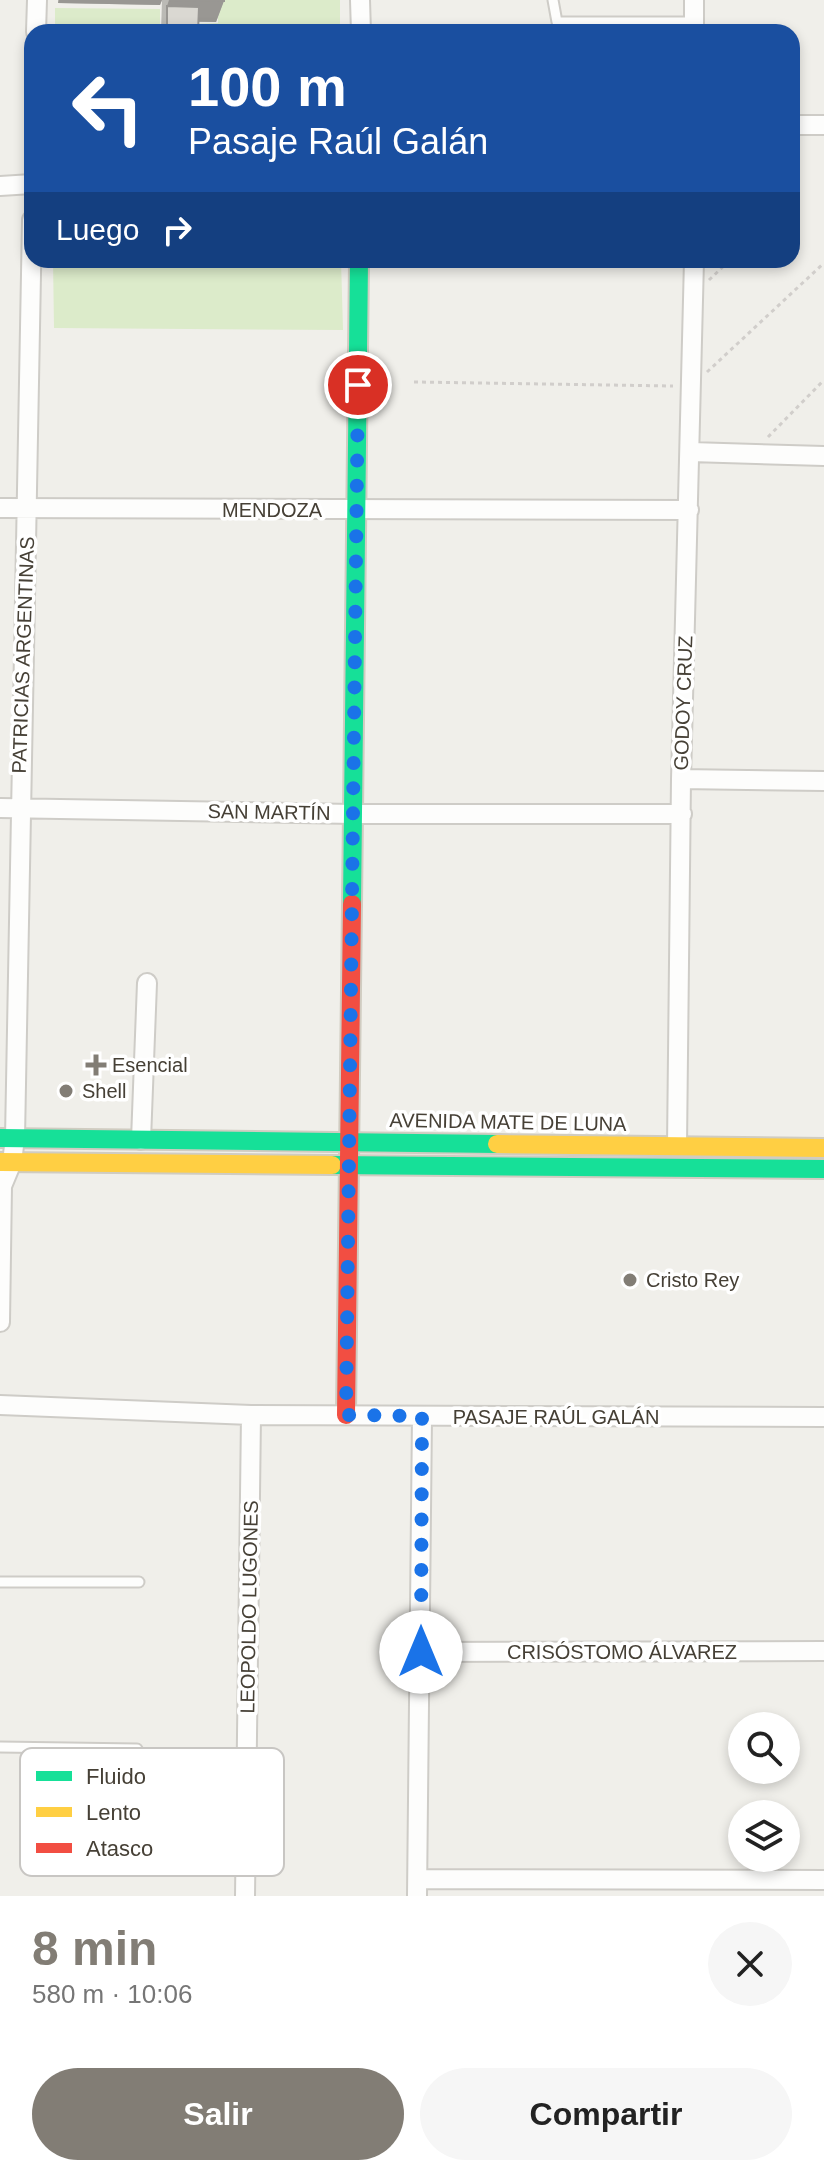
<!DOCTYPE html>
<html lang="es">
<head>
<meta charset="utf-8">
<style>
	body { margin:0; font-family:Arial,sans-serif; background:#f6f6f6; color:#222; height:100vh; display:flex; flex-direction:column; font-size:30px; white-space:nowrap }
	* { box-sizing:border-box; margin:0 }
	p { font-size:26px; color:#767676 }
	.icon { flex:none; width:44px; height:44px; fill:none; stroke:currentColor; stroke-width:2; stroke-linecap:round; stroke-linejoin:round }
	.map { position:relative; height:1896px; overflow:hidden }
	.details { display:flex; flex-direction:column; background:#fff; flex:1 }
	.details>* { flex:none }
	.guide { position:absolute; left:24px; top:24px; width:776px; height:244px; border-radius:24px; box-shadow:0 4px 12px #0003; background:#1a4fa0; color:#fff; overflow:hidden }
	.controls { position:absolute; left:728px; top:1712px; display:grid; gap:16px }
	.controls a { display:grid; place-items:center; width:72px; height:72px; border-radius:50%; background:#fff; box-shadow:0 4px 12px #0003; font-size:40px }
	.pin { position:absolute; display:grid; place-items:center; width:68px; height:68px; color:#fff; margin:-34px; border:4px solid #fff; border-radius:50%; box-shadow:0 2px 8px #0007 }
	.me { position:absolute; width:88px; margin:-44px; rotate:0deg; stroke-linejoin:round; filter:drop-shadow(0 0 6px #0008) }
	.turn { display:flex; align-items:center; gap:28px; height:168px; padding:0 32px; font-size:36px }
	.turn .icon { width:104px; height:104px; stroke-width:2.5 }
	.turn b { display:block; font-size:56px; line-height:68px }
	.then { display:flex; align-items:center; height:76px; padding:0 32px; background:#0003; gap:16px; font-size:30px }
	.round { display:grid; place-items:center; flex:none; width:84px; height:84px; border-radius:42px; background:#f6f6f6 }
	.summary { display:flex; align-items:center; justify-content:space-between; height:136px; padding:0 32px }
	h1 { font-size:48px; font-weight:700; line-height:60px; color:#827d75 }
	.primary-button { display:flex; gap:16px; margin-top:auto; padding:16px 32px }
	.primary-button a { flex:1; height:92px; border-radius:48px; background:#827d75; color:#fff; font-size:32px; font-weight:700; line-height:92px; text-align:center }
	.primary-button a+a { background:#f6f6f6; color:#222 }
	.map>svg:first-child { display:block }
</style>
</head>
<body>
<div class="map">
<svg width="824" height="1896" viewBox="0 0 824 1896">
	<rect width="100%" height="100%" fill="#f0efea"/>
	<path fill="#dcebca" d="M218,0H340V32H194V24L218,23Z
		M55,8L160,9V32H55Z
		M53,260H341L343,330L54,328Z"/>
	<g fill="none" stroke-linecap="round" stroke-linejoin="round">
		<g stroke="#ceccc7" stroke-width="13">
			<path id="lane" d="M553,0L557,22H694
				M0,1582H139
				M0,1747L137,1749"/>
		</g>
		<g stroke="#ceccc7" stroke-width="22">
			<path id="street" d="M360,0L361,32
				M36,32L37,0
				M694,32V0
				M792,125H824
				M0,186L32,184
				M691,452L824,456
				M0,508L689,510
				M681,779L824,781
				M0,808L353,814H682
				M141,1140L147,983
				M677,1146L681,779L694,260
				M0,1322L2,1186L12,1162L15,1138L32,220
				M0,1405L251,1415L824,1417
				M421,1652L824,1651
				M418,1879L824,1880
				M245,1896L251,1415
				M417,1896L422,1416"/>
		</g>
		<g stroke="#d0ccc1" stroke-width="22">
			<path id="fast" d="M352,904L359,260
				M0,1138L497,1144
				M332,1165L824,1169"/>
		</g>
		<g stroke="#d0ccc1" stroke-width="22">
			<path id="slow" d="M497,1144L824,1148
				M0,1162L332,1165"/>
		</g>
		<g stroke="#d0ccc1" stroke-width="22">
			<path id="jam" d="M346,1415L352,904"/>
		</g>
		<path stroke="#d1cecb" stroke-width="3" stroke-dasharray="4 4" stroke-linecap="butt" d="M709,280L730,260
			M707,372L824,263
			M414,382L673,386
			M768,437L824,380"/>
		<use href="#lane" stroke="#fdfdfc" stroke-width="9"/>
		<use href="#street" stroke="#fdfdfc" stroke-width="18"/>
		<use href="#fast" stroke="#16e098" stroke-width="18"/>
		<use href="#slow" stroke="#ffcf43" stroke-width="18"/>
		<use href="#jam" stroke="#f24e42" stroke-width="18"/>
	</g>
	<path fill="#bbbab5" d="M58,0H224L216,22H198V32H161L162,0L160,5L58,3Z"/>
	<path fill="#999793" d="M59,0H162L160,5L58,3Z
		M169,0L224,1L216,22L167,21V6L162,21Z"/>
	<path fill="#dad8d2" stroke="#999793" stroke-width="2" d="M169,0H224V1Z
		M167,6L199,7L198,32H167Z"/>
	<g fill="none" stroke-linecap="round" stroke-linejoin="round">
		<path stroke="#1a73e8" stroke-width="14" stroke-dasharray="0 25.2" d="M358,385L346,1415L422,1416L421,1652"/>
	</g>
	<g fill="#827d75" stroke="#fff" stroke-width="3">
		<path d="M92 1053h8v8h8v8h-8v8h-8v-8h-8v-8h8z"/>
		<circle cx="66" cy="1091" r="8"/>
		<circle cx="630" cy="1280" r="8"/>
	</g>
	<g text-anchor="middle" stroke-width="7" stroke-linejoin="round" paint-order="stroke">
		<g font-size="20" fill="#464036" stroke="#fff">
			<text x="272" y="517">MENDOZA</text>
			<text transform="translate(23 655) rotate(-88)" y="7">PATRICIAS ARGENTINAS</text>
			<text transform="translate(683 703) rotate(-88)" y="7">GODOY CRUZ</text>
			<text transform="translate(269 812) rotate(1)" y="7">SAN MARTÍN</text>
			<text transform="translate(508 1122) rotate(1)" y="7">AVENIDA MATE DE LUNA</text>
			<text x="556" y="1424">PASAJE RAÚL GALÁN</text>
			<text transform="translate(249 1607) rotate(-89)" y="7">LEOPOLDO LUGONES</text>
			<text x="622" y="1659">CRISÓSTOMO ÁLVAREZ</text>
		</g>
		<g font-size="20" fill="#464036" stroke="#fff" text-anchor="start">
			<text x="112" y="1072">Esencial</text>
			<text x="82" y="1098">Shell</text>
			<text x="646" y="1287">Cristo Rey</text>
		</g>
	</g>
	<rect x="20" y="1748" width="264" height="128" rx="12" fill="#fff" stroke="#c8c6c3" stroke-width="2"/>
	<rect x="36" y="1771" width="36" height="10" fill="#16e098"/>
	<rect x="36" y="1807" width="36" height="10" fill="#ffcf43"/>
	<rect x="36" y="1843" width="36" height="10" fill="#f24e42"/>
	<g font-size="22" fill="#464036">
		<text x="86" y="1784">Fluido</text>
		<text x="86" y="1820">Lento</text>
		<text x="86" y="1856">Atasco</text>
	</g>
</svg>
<div class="controls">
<a><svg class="icon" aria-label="search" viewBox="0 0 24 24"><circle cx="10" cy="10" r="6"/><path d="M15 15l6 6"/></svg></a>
<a><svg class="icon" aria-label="layers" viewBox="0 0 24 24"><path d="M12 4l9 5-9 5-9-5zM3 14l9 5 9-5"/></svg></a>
</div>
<div class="pin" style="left:358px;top:385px;background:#d93025"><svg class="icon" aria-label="arrive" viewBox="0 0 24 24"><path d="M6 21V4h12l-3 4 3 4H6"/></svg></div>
<svg class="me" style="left:421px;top:1652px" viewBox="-20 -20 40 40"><circle r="19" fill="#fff"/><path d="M0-13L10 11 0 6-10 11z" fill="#1a73e8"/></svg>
<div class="guide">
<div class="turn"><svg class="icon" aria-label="left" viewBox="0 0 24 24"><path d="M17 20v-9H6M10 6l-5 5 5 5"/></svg><div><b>100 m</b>Pasaje Raúl Galán</div></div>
<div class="then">Luego<svg class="icon" aria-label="right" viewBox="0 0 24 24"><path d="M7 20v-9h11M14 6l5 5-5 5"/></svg></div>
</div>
</div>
<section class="details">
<div class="summary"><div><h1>8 min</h1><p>580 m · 10:06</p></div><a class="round"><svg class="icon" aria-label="close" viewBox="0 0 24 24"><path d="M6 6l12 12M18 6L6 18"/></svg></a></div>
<div class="primary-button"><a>Salir</a><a>Compartir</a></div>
</section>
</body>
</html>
